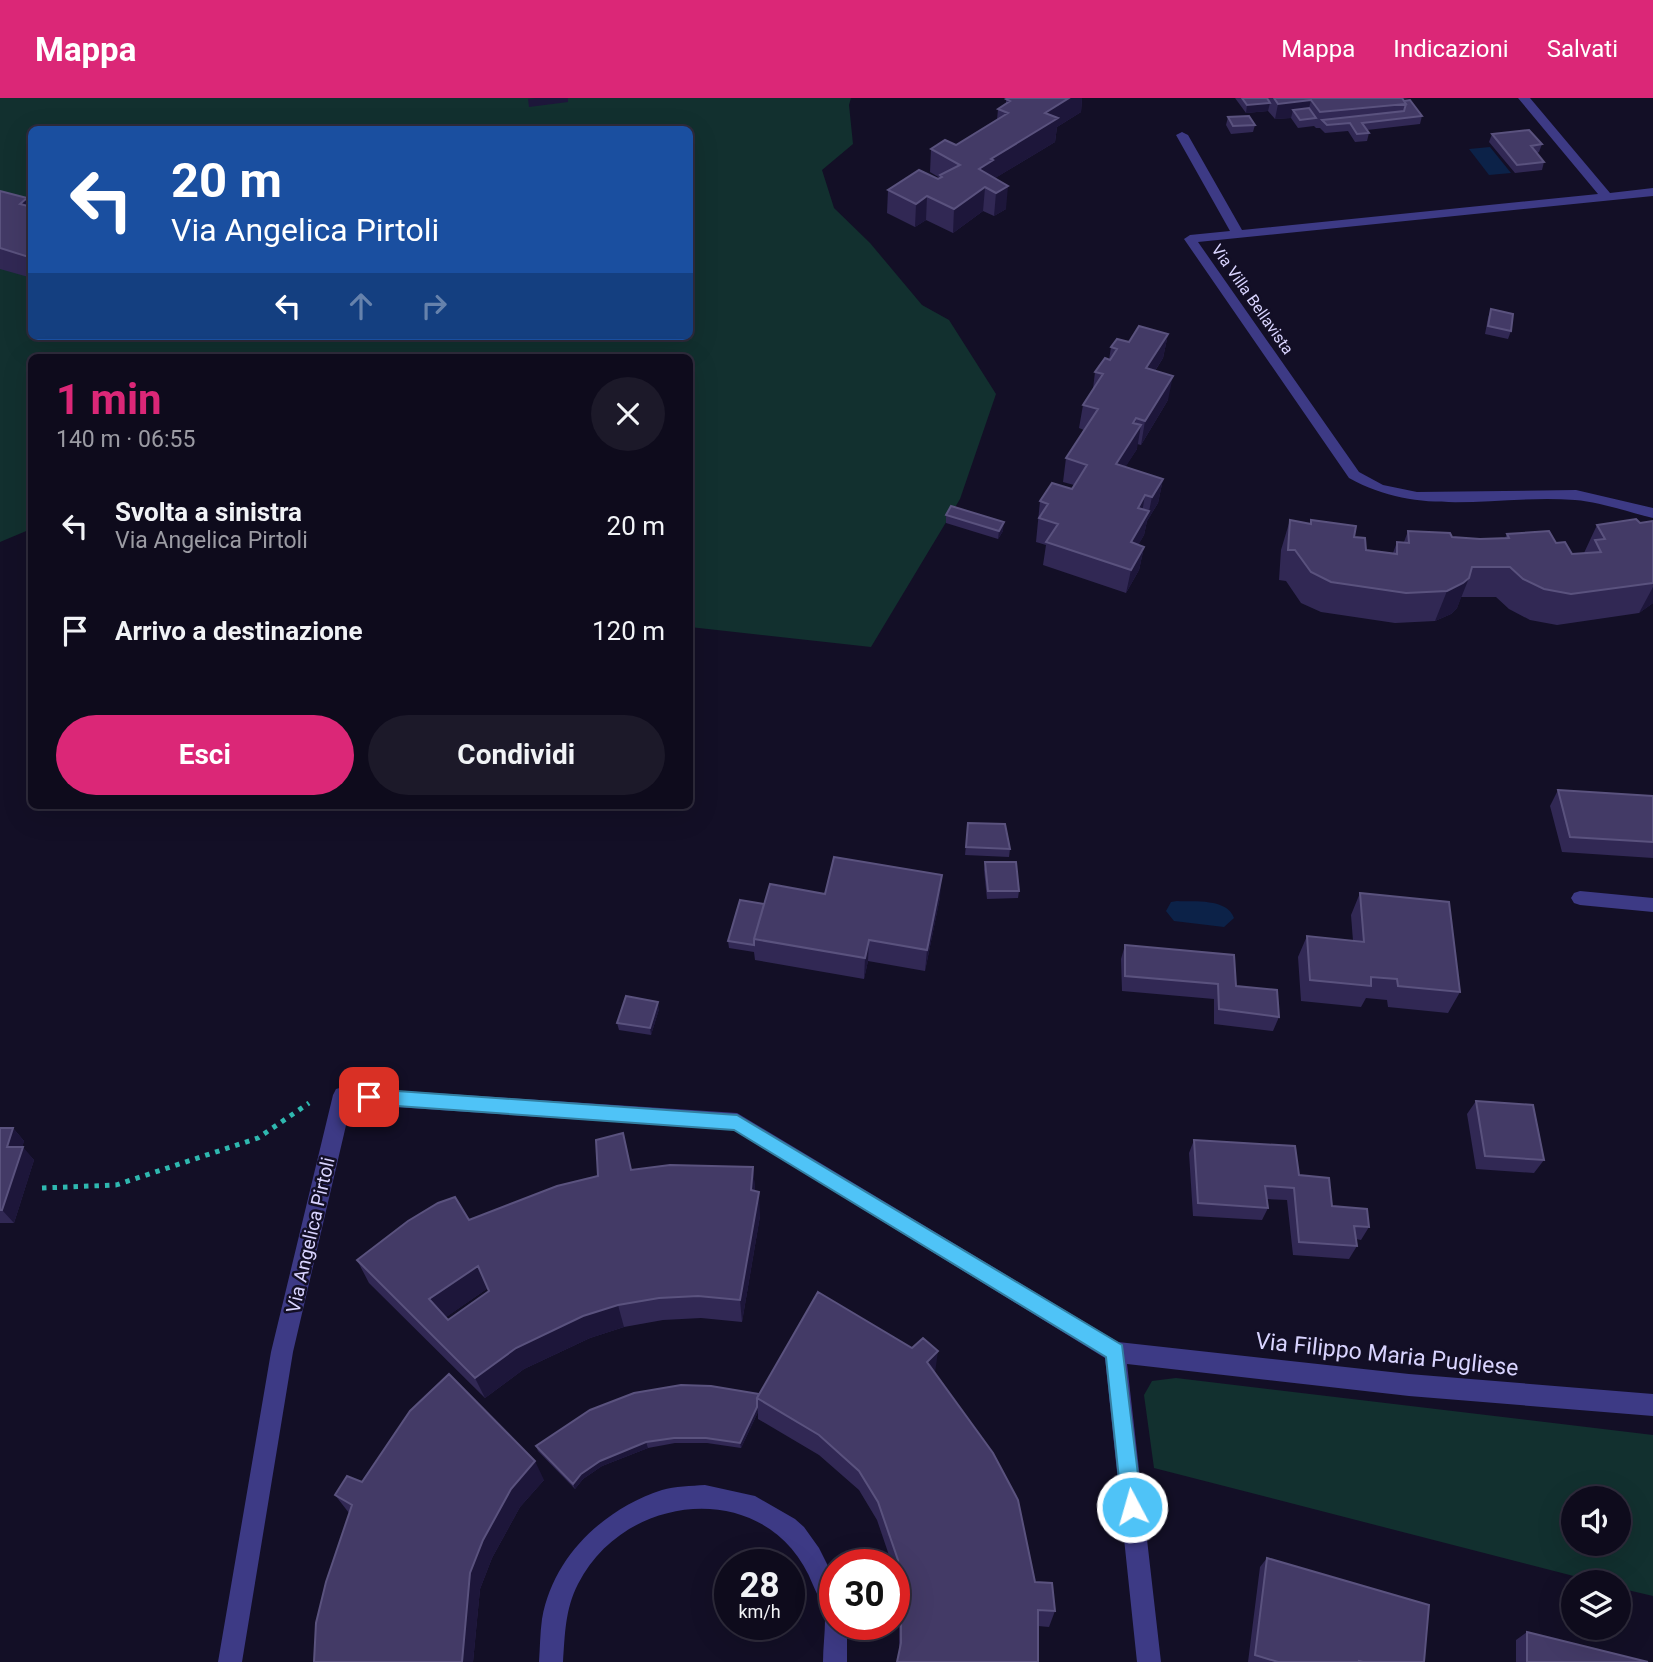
<!DOCTYPE html>
<html lang="it">
<head>
<meta charset="utf-8">
<style>
	body { margin:0; font-family:Roboto,sans-serif; background:#1c1929; color:#f1f3f6; height:100vh; display:flex; flex-direction:column; font-size:26px; white-space:nowrap }
	* { box-sizing:border-box; margin:0 }
	p { font-size:23px; color:#9b9ba3 }
	.icon { flex:none; width:38px; height:38px; fill:none; stroke:currentColor; stroke-width:2; stroke-linecap:round; stroke-linejoin:round }
	.map { position:relative; flex:1; overflow:hidden }
	.drawer { position:absolute; left:28px; top:256px; width:665px; height:455px; display:flex; flex-direction:column; background:#0e0b1c; border-radius:10px; box-shadow:0 7px 28px #0002,0 0 0 2px #2e2b3b }
	.drawer>* { flex:none }
	.hud { position:absolute; left:28px; top:28px; width:665px; height:214px; border-radius:10px; box-shadow:0 7px 28px #0002,0 0 0 2px #2e2b3b; background:#1a4fa0; color:#fff; overflow:hidden }
	.buttons { position:absolute; left:1561px; top:1388px; display:grid; gap:14px }
	.buttons a { display:grid; place-items:center; width:70px; height:70px; border-radius:50%; background:#0e0b1c; box-shadow:0 7px 28px #0002,0 0 0 2px #2e2b3b; font-size:35px }
	.speed { position:absolute; left:714px; top:1451px; display:flex; gap:14px; font-size:35px; font-weight:700; text-align:center }
	.speed>* { display:grid; place-content:center; width:91px; height:91px; border-radius:50%; background:#0e0b1c; box-shadow:0 7px 28px #0002,0 0 0 2px #2e2b3b; line-height:1 }
	.speed small { font-size:18px; font-weight:400 }
	.speed .limit { border:10px solid #d22; background:#fff; color:#111 }
	.pin { position:absolute; display:grid; place-items:center; width:60px; height:60px; color:#fff; margin:-30px; border-radius:14px; box-shadow:0 4px 10px #0006 }
	.me { position:absolute; width:77px; margin:-38px; rotate:354deg; stroke-linejoin:round; filter:drop-shadow(0 0 5px #0008) }
	.turn { display:flex; align-items:center; gap:24px; height:147px; padding:0 28px; font-size:32px }
	.turn .icon { width:91px; height:91px; stroke-width:2.5 }
	.turn b { display:block; font-size:49px; line-height:60px }
	.lanes { display:flex; align-items:center; height:66px; padding:0 28px; background:#0003; justify-content:center; gap:35px; direction:ltr }
	.lanes .off { opacity:.35 }
	.round { display:grid; place-items:center; flex:none; width:74px; height:74px; border-radius:37px; background:#1c1929 }
	.overview { display:flex; align-items:center; justify-content:space-between; height:119px; padding:0 28px }
	h1 { font-size:42px; font-weight:700; line-height:52px; color:#db2777 }
	.action { display:flex; gap:14px; margin-top:auto; padding:14px 28px }
	.action a { flex:1; height:80px; border-radius:42px; background:#db2777; color:#fff; font-size:28px; font-weight:700; line-height:80px; text-align:center }
	.action a+a { background:#1c1929; color:#f1f3f6 }
	ul { padding:0; list-style:none }
	li { display:flex; align-items:center; gap:21px; height:105px; padding:0 28px }
	li div { flex:1 }
	li b { display:block; font-size:26px }
	li em { font-style:normal }
	header { display:flex; align-items:center; gap:42px; box-sizing:border-box; height:98px; padding:0 35px; background:#db2777; color:#fff }
	header strong { font-size:33px }
	nav { display:flex; gap:38px; margin-inline-start:auto; font-size:24px }
	.map>svg:first-child { display:block }
</style>
</head>
<body>
<header>
<strong>Mappa</strong>
<nav><a>Mappa</a><a>Indicazioni</a><a>Salvati</a></nav>
</header>
<div class="map">
<svg width="1653" height="1564" viewBox="0 0 1653 1564">
	<rect width="100%" height="100%" fill="#130f26"/>
	<path fill="#12302f" fill-rule="evenodd" d="M0,0H851L849,7L853,46L822,72L834,110L870,145L922,207L949,222L996,296L960,401L871,549L690,529V259H32L31,431L0,444ZM32,32H690V238H32Z
		M1176,1280L1653,1337V1498L1619,1490V1484H1597L1154,1370L1144,1297L1152,1283ZM1573,1400H1619V1446H1573Z"/>
	<path fill="#0c2248" d="M1490,49L1511,75L1489,77L1469,51Z
		M1177,803C1194,804 1227,800 1234,820L1224,829L1174,823L1166,813L1171,804Z"/>
	<g fill="none" stroke-linecap="round" stroke-linejoin="round">
		<path stroke="#2fb8b0" stroke-width="5" stroke-dasharray="4.5 6" stroke-linecap="butt" d="M42,1090L116,1087L258,1040L309,1005"/>
		<path fill="#3d3a85" fill-rule="evenodd" d="M705,1387L755,1398L795,1421L804,1429L819,1450L835,1482V1526H847V1564H823C823,1550 825,1535 825,1522C825,1512 817,1496 813,1487C772,1380 626,1391 578,1486C565,1511 565,1537 563,1564H539C540,1550 540,1535 542,1521C553,1458 604,1411 662,1392C675,1388 691,1388 705,1387Z"/>
		<path fill="#3d3a85" fill-rule="evenodd" d="M1518,0H1530L1610,95L1653,90V98L1198,144L1359,374L1383,387L1417,394L1576,392L1653,410V420C1628,414 1600,404 1575,402C1496,396 1422,421 1349,380L1184,141L1190,137L1230,133L1176,37L1182,34L1188,37L1242,132L1598,96Z
			M1580,793L1653,800V814L1580,807L1574,805L1571,800L1574,795Z
			M343,989L737,1015L1118,1244L1409,1276L1653,1296V1318L1409,1298L1127,1266L1161,1564H1137L1105,1260L734,1032L351,1006L293,1254L242,1564H218L271,1254L333,997L336,991Z"/>
	</g>
	<path fill="#312854" fill-rule="evenodd" d="M1008,0H1082L1081,14L1057,29L1055,44L995,80L1006,111L994,118L983,113L953,135L926,122L915,129L887,115L888,92L940,80L930,74L931,51L956,47L997,22L998,11L1006,6V1Z
		M1235,0H1409L1402,1L1422,18L1420,26L1367,32L1369,35L1367,43L1355,44L1348,33L1325,35L1320,30H1316L1314,28L1298,30L1291,20L1275,21L1268,13L1246,15Z
		M1228,19L1255,27L1253,34L1231,36L1226,27Z
		M1492,36L1542,46L1539,54L1537,55L1544,64L1542,72L1515,75L1489,44Z
		M0,93L32,109V180L0,171Z
		M1491,211L1511,233L1508,241L1485,236L1488,220Z
		M1168,236L1163,260L1155,273L1168,302L1141,347L1137,346V351L1125,369L1163,381L1158,405L1147,423L1144,437L1138,447L1144,449L1139,472L1126,495L1043,467L1046,447L1036,444L1040,403L1072,391L1074,387L1063,384L1066,360L1084,332L1079,330L1083,307L1093,291L1095,274L1109,262L1111,249L1129,244Z
		M946,417L1003,433L998,441L946,425Z
		M1290,422L1310,426L1311,422L1354,439L1366,452L1393,455L1397,444H1404L1408,433L1452,439L1480,441L1505,440L1507,436L1556,445L1572,456L1584,455L1597,427L1640,425L1653,423V505L1639,515L1557,527L1530,522L1509,511L1496,499H1461L1457,510L1451,516L1435,523L1395,525L1321,514L1301,505L1286,483L1279,482L1281,452Z
		M1558,692L1653,698V760L1562,754L1550,708Z
		M968,725L1010,751L1009,759L965,757Z
		M985,764L1019,793L1018,800L987,801L984,772Z
		M1360,795L1460,894L1448,915L1388,909L1387,902L1366,900L1361,909L1301,903L1298,859L1307,838L1353,843L1351,817Z
		M825,796L940,799L925,873L868,863L864,881L755,862L754,854L729,850L728,843L764,806Z
		M1125,847L1236,888L1279,919L1273,933L1214,926V901L1122,893L1121,861Z
		M659,911L651,937L619,932L617,925Z
		M1476,1003L1544,1062L1534,1075L1476,1071L1467,1016Z
		M0,1030H13L24,1043L22,1049L34,1062L14,1125H0Z
		M1194,1042L1299,1077L1332,1108L1369,1129L1361,1142L1356,1141L1357,1148L1349,1161L1293,1157L1287,1102L1267,1101L1268,1110L1262,1122L1193,1118L1189,1055Z
		M753,1069L755,1093L760,1118L742,1224L701,1220L663,1222L624,1229L590,1240L524,1271L485,1300L369,1185L357,1162L469,1122L631,1072ZM488,1190L489,1193L448,1222L446,1219Z
		M935,1274L1035,1484L1055,1513L1049,1529L1038,1528L899,1556V1518L894,1466H892L877,1422L859,1392L819,1357L758,1321V1314L741,1350L707,1345H675L648,1350L602,1368L583,1381L575,1391L538,1353L536,1348L759,1296Z
		M544,1382L520,1409L492,1460L480,1491L473,1564H314L349,1415L335,1397Z
		M1267,1460L1424,1564H1248L1260,1469Z
		M1527,1534L1648,1564H1516V1542Z"/>
	<path fill="#1d163a" d="M536,0H568V4L529,9L528,1Z
		M1069,0H1082L1081,14L1057,29L1055,44L992,82L985,90L983,113L953,135L954,111L979,71L1045,15Z
		M1311,2L1307,18L1293,12L1291,20L1275,21L1278,6Z
		M1270,5L1268,13L1246,15L1247,7Z
		M1008,88L1006,111L994,118L996,95Z
		M927,98L926,122L915,129L916,106Z
		M27,100L32,112L20,106Z
		M1168,236L1163,260L1141,294L1146,270Z
		M1173,278L1168,302L1141,347L1145,323Z
		M1136,320L1133,340L1141,327L1137,351L1112,390L1116,366L1133,325Z
		M1163,381L1158,405L1147,423L1152,399Z
		M1145,397L1141,421L1138,410Z
		M1149,413L1144,437L1126,468L1131,444Z
		M1004,424L1003,433L998,441L999,433Z
		M1144,449L1139,472L1126,495L1131,472Z
		M1469,480L1457,510L1451,516L1435,523L1447,493Z
		M1653,489V505L1639,515Z
		M942,777L940,799L925,873L927,852Z
		M869,842L868,863L864,881L865,860Z
		M658,904L659,911L651,937L650,930Z
		M13,1030L24,1043L18,1062L7,1049Z
		M23,1049L34,1062L14,1125L2,1112Z
		M753,1069L755,1093L751,1092Z
		M759,1094L760,1118L742,1224L740,1202Z
		M478,1168L488,1190L439,1224L429,1201Z
		M618,1207L624,1229L590,1240L524,1271L485,1300L475,1280L516,1250L583,1218Z
		M938,1253L935,1275L927,1264Z
		M757,1309L758,1314L741,1350L740,1345Z
		M646,1344L648,1350L602,1368L583,1381L575,1391L573,1386L581,1376L600,1363Z
		M535,1363L544,1382L520,1409L492,1460L480,1491L473,1564H462L470,1475L483,1442L511,1391Z"/>
	<path fill="#433a66" stroke="#5a527e" stroke-width="2" fill-rule="evenodd" d="M1008,0H1069L1045,15L1058,20L991,61L993,62L979,71L1008,88L996,95L985,89L954,111L927,98L916,106L888,92L919,72L938,81L942,79L940,77L960,67L931,51L945,42L956,47L1008,15L998,11L1010,3L1006,1Z
		M1242,0H1267L1270,5L1247,7Z
		M1274,0H1402L1406,6L1320,14L1311,2L1278,6Z
		M1410,2L1422,18L1362,25L1369,35L1357,36L1350,25L1327,27L1322,22L1404,13L1406,6L1404,3Z
		M1309,10L1316,20L1300,22L1293,12Z
		M1249,18L1255,27L1233,28L1228,19Z
		M1529,32L1542,46L1531,48L1544,64L1517,67L1492,36Z
		M0,93L27,100L20,106L32,109V160L0,150Z
		M1491,211L1513,216L1511,233L1488,228Z
		M1139,228L1168,236L1146,270L1173,278L1145,323L1136,320L1133,325L1141,327L1116,366L1163,381L1152,399L1145,397L1138,410L1149,413L1131,444L1144,449L1131,472L1046,444L1058,426L1039,420L1048,406L1040,403L1052,385L1072,391L1087,367L1066,360L1098,311L1083,307L1103,276L1095,274L1105,260L1110,262L1117,251L1111,249L1117,241L1129,244Z
		M951,408L1004,424L999,433L946,417Z
		M1636,421L1640,425L1653,423V485L1571,496L1544,491L1523,481L1510,469H1472L1469,480L1463,485L1447,493L1406,495L1331,484L1311,474L1295,452H1288L1290,422L1311,426V422L1356,428L1354,439L1365,440L1366,452L1397,456V444L1409,445L1408,433L1450,435L1452,439L1480,441L1509,440L1507,436L1549,433L1556,445L1565,444L1572,456L1601,454L1595,442L1605,441L1597,427Z
		M1558,692L1653,698V744L1570,739Z
		M968,725L1005,726L1010,751L966,749Z
		M834,759L942,777L927,852L869,842L865,860L754,841L770,786L825,796Z
		M985,764H1016L1019,793H988Z
		M1360,795L1449,804L1460,894L1398,888L1397,881L1371,879V888L1310,882L1307,838L1364,844Z
		M740,802L764,806L754,841V847L728,843Z
		M1125,847L1234,857L1236,888L1277,892L1279,919L1219,911L1218,886L1125,878Z
		M626,898L658,904L650,930L617,925Z
		M1476,1003L1533,1007L1544,1062L1485,1058Z
		M0,1030H13L7,1049H23L2,1112H0Z
		M623,1035L631,1072L670,1067L753,1069L751,1092L759,1094L740,1202L698,1198L659,1200L618,1207L583,1218L516,1250L475,1280L357,1162L408,1123L438,1105L455,1099L469,1122L557,1088L598,1078L596,1042ZM478,1168L489,1193L448,1222L429,1201Z
		M1194,1042L1295,1048L1299,1077L1329,1080L1332,1108L1367,1111L1369,1129L1354,1128L1357,1148L1299,1144L1294,1090L1265,1088L1268,1110L1198,1105Z
		M818,1194L912,1250L923,1240L938,1253L927,1264L993,1355L1018,1402L1035,1484L1052,1485L1055,1513L1038,1512V1564H897L901,1545V1502L898,1462L878,1404L859,1373L819,1337L757,1300Z
		M449,1276L535,1363L511,1391L483,1442L470,1475L462,1564H314L316,1525L326,1484L352,1407L335,1397L347,1378L362,1384L410,1313Z
		M681,1287L711,1288L759,1296L757,1300V1309L740,1345L706,1340H674L646,1344L600,1363L581,1376L573,1386L536,1348L590,1312L634,1295Z
		M1267,1460L1429,1507L1424,1564H1363L1359,1563V1564H1278L1255,1557Z
		M1527,1534L1648,1564H1527Z"/>
	<path fill="#4fc3f7" stroke="#337fa1" stroke-width="2" d="M369,991L737,1017L1122,1247L1142,1409L1139,1416L1132,1419L1125,1416L1122,1409L1106,1259L734,1032L369,1006L363,1004L361,999L363,993Z"/>
	<g text-anchor="middle" stroke-width="5" stroke-linejoin="round" paint-order="stroke">
		<g font-size="16" fill="#d9d4ff" stroke="#130f26">
			<text transform="translate(1253 201) rotate(55)" y="6">Via Villa Bellavista</text>
		</g>
		<g font-size="19" fill="#d9d4ff" stroke="#130f26">
			<text transform="translate(310 1137) rotate(-77)" y="7">Via Angelica Pirtoli</text>
		</g>
		<g font-size="23" fill="#d9d4ff" stroke="#130f26">
			<text transform="translate(1387 1256) rotate(6)" y="8">Via Filippo Maria Pugliese</text>
		</g>
	</g>
</svg>
<div class="buttons">
<a><svg class="icon" aria-label="sound" viewBox="0 0 24 24"><path d="M4 9h4l5-4v14l-5-4H4zM17 9q2 3 0 6"/></svg></a>
<a><svg class="icon" aria-label="layers" viewBox="0 0 24 24"><path d="M12 4l9 5-9 5-9-5zM3 14l9 5 9-5"/></svg></a>
</div>
<div class="speed"><div>28<small>km/h</small></div><div class="limit">30</div></div>
<div class="pin" style="left:369px;top:999px;background:#d93025"><svg class="icon" aria-label="arrive" viewBox="0 0 24 24"><path d="M6 21V4h12l-3 4 3 4H6"/></svg></div>
<svg class="me" style="left:1132px;top:1409px" viewBox="-20 -20 40 40"><circle r="17" fill="#4fc3f7" stroke="#fff" stroke-width="3"/><path d="M0-11L8 9 0 5-8 9z" fill="#fff"/></svg>
<div class="hud">
<div class="turn"><svg class="icon" aria-label="left" viewBox="0 0 24 24"><path d="M17 20v-9H6M10 6l-5 5 5 5"/></svg><div><b>20 m</b>Via Angelica Pirtoli</div></div>
<div class="lanes"><svg class="icon" aria-label="left" viewBox="0 0 24 24"><path d="M17 20v-9H6M10 6l-5 5 5 5"/></svg><svg class="icon off" aria-label="ahead" viewBox="0 0 24 24"><path d="M12 20V5M6 11l6-6 6 6"/></svg><svg class="icon off" aria-label="right" viewBox="0 0 24 24"><path d="M7 20v-9h11M14 6l5 5-5 5"/></svg></div>
</div>
<section class="drawer">
<div class="overview"><div><h1>1 min</h1><p>140 m · 06:55</p></div><a class="round"><svg class="icon" aria-label="close" viewBox="0 0 24 24"><path d="M6 6l12 12M18 6L6 18"/></svg></a></div>
<ul>
<li><svg class="icon" aria-label="left" viewBox="0 0 24 24"><path d="M17 20v-9H6M10 6l-5 5 5 5"/></svg><div><b>Svolta a sinistra</b><p>Via Angelica Pirtoli</p></div><em>20 m</em></li>
<li><svg class="icon" aria-label="arrive" viewBox="0 0 24 24"><path d="M6 21V4h12l-3 4 3 4H6"/></svg><div><b>Arrivo a destinazione</b></div><em>120 m</em></li>
</ul>
<div class="action"><a>Esci</a><a>Condividi</a></div>
</section>
</div>
</body>
</html>
